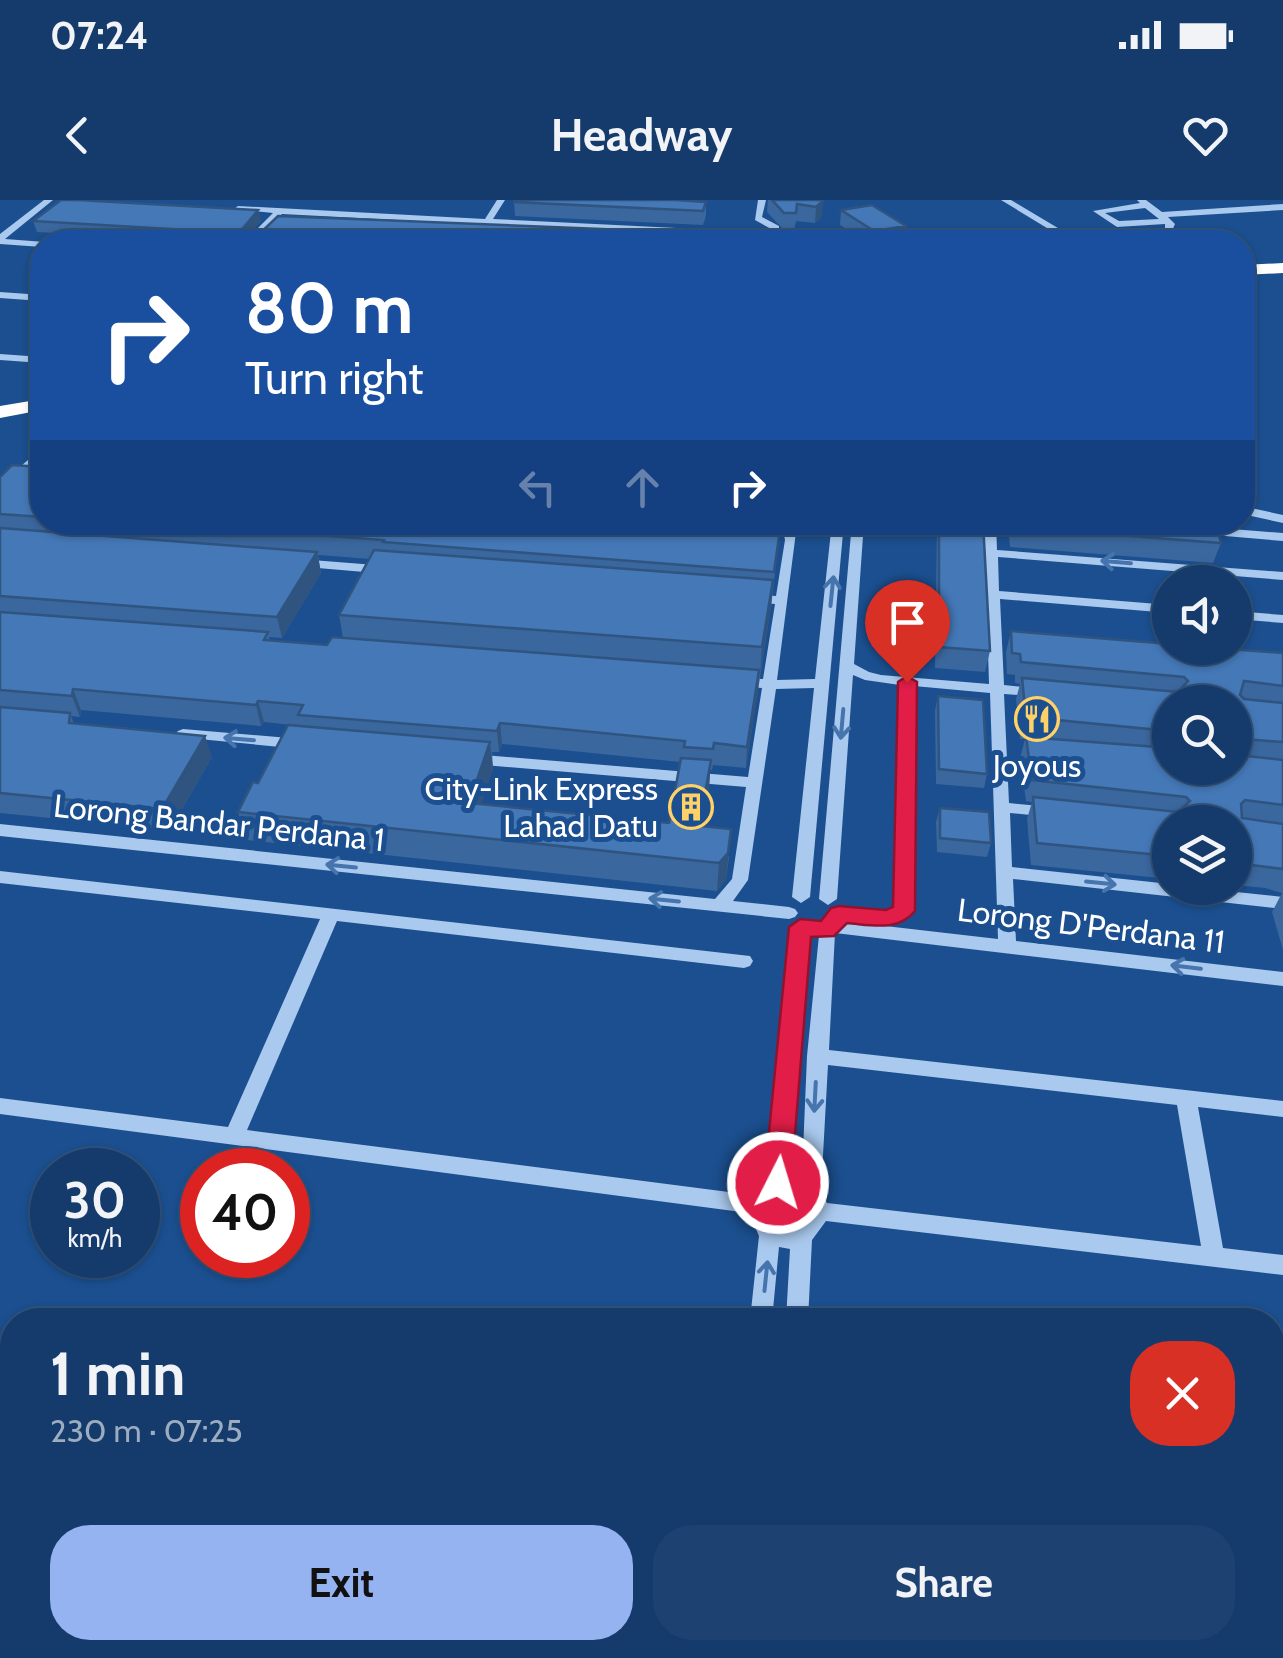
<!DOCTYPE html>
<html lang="en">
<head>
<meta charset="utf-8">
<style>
	body { margin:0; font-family:Cabin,sans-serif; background:#1d4271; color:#f1f3f6; height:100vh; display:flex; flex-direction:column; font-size:38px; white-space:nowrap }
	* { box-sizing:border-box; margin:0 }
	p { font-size:32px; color:#9dadc1 }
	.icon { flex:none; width:55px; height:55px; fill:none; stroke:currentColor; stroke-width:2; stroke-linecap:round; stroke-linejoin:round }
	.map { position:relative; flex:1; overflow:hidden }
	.sheet { position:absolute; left:0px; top:1108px; width:1285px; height:352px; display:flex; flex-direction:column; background:#143b6b; border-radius:40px 40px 0 0; box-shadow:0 2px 8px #0004,0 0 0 2px #33557e }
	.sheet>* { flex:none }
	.banner { position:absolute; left:30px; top:30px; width:1225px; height:305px; border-radius:40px; box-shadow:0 2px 8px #0004,0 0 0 2px #33557e; background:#1a4fa0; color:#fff; overflow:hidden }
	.fabs { position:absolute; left:1152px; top:365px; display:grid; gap:20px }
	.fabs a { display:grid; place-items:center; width:100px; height:100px; border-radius:50%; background:#143b6b; box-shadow:0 2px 8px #0004,0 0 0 2px #33557e; font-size:50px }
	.speed { position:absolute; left:30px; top:948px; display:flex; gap:20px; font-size:50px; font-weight:700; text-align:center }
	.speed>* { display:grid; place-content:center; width:130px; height:130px; border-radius:50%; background:#143b6b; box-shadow:0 2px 8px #0004,0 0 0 2px #33557e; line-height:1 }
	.speed small { font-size:25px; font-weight:400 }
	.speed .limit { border:15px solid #d22; background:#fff; color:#111 }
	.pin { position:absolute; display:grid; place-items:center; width:85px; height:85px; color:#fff; margin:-102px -42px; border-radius:50% 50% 50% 0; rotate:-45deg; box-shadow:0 0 10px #0007 }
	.pin .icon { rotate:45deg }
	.me { position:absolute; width:110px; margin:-55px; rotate:5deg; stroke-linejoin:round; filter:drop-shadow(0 0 8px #0008) }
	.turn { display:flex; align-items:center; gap:35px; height:210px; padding:0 50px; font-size:45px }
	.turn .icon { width:130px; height:130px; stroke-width:2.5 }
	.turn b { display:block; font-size:70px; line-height:85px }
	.lanes { display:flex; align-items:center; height:95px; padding:0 50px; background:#0003; justify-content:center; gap:50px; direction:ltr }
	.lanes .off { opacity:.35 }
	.round { display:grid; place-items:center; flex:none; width:105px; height:105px; border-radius:40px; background:#1d4271 }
	.summary { display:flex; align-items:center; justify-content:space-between; height:170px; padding:0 50px }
	h1 { font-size:60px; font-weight:800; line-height:75px }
	.cta { display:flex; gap:20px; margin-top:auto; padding:20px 50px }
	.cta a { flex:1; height:115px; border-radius:40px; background:#95b2f1; color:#111; font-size:40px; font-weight:800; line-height:115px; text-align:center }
	.cta a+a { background:#1d4271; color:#f1f3f6 }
	.status { display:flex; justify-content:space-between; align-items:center; height:70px; padding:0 50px; background:#143b6b; direction:ltr }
	.status svg { height:28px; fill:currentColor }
	header { display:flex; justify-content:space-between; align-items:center; height:130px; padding:0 50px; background:#143b6b; font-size:45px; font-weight:800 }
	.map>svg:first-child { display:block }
</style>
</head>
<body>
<div class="status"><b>07:24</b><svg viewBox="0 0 49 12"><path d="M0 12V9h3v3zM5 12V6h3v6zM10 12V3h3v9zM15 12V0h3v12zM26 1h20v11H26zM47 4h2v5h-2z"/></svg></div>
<header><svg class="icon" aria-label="back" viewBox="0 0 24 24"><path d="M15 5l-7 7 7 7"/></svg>Headway<svg class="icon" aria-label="heart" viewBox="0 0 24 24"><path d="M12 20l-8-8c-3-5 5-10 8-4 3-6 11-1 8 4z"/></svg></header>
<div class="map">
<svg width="1283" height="1458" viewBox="0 0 1283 1458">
	<rect width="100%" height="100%" fill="#1b4f8f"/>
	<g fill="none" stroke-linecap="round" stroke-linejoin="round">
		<path stroke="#a9c9ee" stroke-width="4" stroke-dasharray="4 6" stroke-linecap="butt" d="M490,609L500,580"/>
		<path fill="#a9c9ee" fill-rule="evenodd" d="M44,0H53L5,39L45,42L42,47L0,44V34Z
			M497,0H505L493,19L802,34L823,42L282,14L253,42H244L273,13L234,9L238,6L485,19Z
			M758,0H766L762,17L779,26V30H773L755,20Z
			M1001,0H1011L1078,40L1165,29V24L1117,27L1093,11L1140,3L1137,0H1146L1162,12L1283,4V10L1168,17L1175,24L1171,33L1097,42H1070ZM1145,8L1159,19L1119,21L1105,13Z
			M0,92L42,95V101L0,98Z
			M0,154L42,157V163L0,160Z
			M42,248V257L0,294V284Z
			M1242,306L1283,315V323L1242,314Z
			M832,322H844L810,697L801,703L792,697L814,488L776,489L748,680L733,701L789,707L795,709L798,713L795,717L789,719L0,636V624L715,699L732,679L746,587L472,564L464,559L472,554L748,577L762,488L738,486L731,482L738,478L763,479L775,404L748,402L741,398L748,394L776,396L785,340L784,335L755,327L761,323L796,332L777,480L815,479Z
			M852,322H864L854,464L869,472L881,475L989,484L984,322H996L997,350L1283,372V380L998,357L999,391L1170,405V413L1000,399L1004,485L1043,489L1050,493L1043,497L1004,494L1009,603L1050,607L1058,612L1050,617L1010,613L1012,667L1170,684V688H1198L1283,697V709L1013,679L1016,741L1283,772V786L835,733L829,850L1283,901V917L1198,907L1223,1048L1283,1055V1075L826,1021L812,1040L808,1120H786L790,1049L779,1047L772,1120H750L759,1036L749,1013L0,914V898L228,927L320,719L0,683V671L750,756L753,761L750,766L744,768L337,721L247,930L752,995L758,985L768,977L791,727L800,721L809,727L789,972L802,975L807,856L820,725L833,720L998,739L990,493L914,486L913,711C893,732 865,723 839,720L833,718L830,714L833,710L887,712L895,708L900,485L865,480L853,475L837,699L828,705L819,699ZM828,865L1177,905L1201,1046L827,1003L821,991ZM783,990L794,991L805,1002V1019L794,1029H782L771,1018V1001Z
			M1194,326L1283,333V341L1190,333V327Z
			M299,359L388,366L394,370L388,374L294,366V360Z
			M1235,411L1283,415V423L1235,419Z
			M183,529L301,539L309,544L301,549L178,537L175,534L178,531Z
			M0,1209L12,1211V1235L0,1233Z
			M1272,1257L1283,1258V1282L1272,1281Z"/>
		<path fill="#fff" fill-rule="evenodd" d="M1283,63V73L1242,75V65Z
			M42,199V210L0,218V206Z"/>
	</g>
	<path fill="#3a679d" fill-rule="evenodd" d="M768,0H823L821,18L815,23L796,21L794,30L783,29L767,12Z
		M514,2H706V16L703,25L515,16Z
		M258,10L261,21L242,42H215L37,32L33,21Z
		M841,10L904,41L866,42L840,25Z
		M699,33L698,42H255L254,39Z
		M42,267V322H781L771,407L746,568L713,565L712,570H710L709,588L703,627L729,657L726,680L717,691L247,640L238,612L258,583L301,526L264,522L261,526L81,510L80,517L71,516L74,524L212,557L170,630L0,613V277ZM318,355L370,359L339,415L343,438L327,445L270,440L269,437L282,438L321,373ZM502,544L680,562L669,623L481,604L493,569L492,552H499Z
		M937,322H983L990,451L985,472L935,468Z
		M1009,322L1215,323L1221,343L1213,363L1010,347L1008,328Z
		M1011,431L1283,453V750L1272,712L1282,693L1265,688L1235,685V622H1170V679L1031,665L1027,619L1032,602L1026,601L1020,558L1025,539H1020L1016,499L1020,484L1015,483V475L1007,474L1006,452ZM1170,502L1235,568H1170Z
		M938,496L987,574L984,588L936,584L935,510Z
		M940,608L991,643L987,657L937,652L936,622Z"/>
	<path fill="#305480" d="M823,1L821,18L815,23L816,7Z
		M258,10L261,21L241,42L239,33Z
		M906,26L904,41L872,42L874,31Z
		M317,352L321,373L282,438L277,417Z
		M773,380L771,407L760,475L762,447Z
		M759,470L758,491L746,568L747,547Z
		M73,489L81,510L80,517L72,496Z
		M258,501L264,522L261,526L256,505Z
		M500,523L502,544L499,552L497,531Z
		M205,536L212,557L170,630L162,609Z
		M1244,539L1235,560V543Z
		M490,542L493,569L472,630L469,603Z
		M711,560L709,588L698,654L699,626Z
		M731,629L726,680L717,691L719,663Z"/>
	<path fill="#4478b7" stroke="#305480" stroke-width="2.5" d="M61,0H78L258,10L239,33L33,21Z
		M515,0H675L706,2L703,11L514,2Z
		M772,0H823V1L816,7L797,4L796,13H784Z
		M872,5L906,26L874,31L841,10Z
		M278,16L699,33L696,42L657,41L656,42H310L254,39Z
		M732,35L792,38L791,42H723Z
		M12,265L42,267V317L0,314V277Z
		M129,322H781L774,372L383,342L384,340Z
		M939,322H983L990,451L939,447Z
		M1014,322L1215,323L1221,343L1014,327Z
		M0,328L317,352L277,417L0,396Z
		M374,350L773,380L762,447L339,415Z
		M0,412L268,432L264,440L327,445L332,437L759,470L747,547L714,543L713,549L684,547L685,541L500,523L497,531L298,515L303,505L258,501L256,505L73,489L72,496L0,490Z
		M1011,431L1170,444V448H1213L1283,453V486L1244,481L1240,495L1244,499L1283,503V542L1244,539L1235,543V502H1170V531L1026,517L1022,478L1178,492L1188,481L1184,477L1021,462L1020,454L1012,453Z
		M938,496L983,500L987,574L939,569Z
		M0,507L70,513L69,523L205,536L162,609L0,593Z
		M288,525L490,542L469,603L669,623L681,558L711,560L699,626L731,629L728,653L719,663L238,612L253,582L258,583Z
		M1026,537L1170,548V568H1235V553L1238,555L1283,560V605L1245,600L1241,604L1242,618L1283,624V669L1235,663V622H1170V656L1037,643L1033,597L1178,612L1190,601L1186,597L1032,580Z
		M940,608L989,612L991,643L940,638Z"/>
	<defs><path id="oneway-shaft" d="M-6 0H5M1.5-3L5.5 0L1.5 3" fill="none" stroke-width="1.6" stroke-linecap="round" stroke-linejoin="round" transform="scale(2.5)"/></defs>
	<g stroke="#4674ac">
		<use href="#oneway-shaft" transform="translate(1116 362) rotate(-175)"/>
		<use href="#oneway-shaft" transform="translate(832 391) rotate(-84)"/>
		<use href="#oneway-shaft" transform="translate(842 524) rotate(95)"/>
		<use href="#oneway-shaft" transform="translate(239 539) rotate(-175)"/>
		<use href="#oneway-shaft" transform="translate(341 666) rotate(-174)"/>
		<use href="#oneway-shaft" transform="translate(1101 683) rotate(6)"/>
		<use href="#oneway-shaft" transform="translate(664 700) rotate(-174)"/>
		<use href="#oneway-shaft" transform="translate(1186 767) rotate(-173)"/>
		<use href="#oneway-shaft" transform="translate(815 897) rotate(93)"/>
		<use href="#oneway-shaft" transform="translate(766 1076) rotate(-84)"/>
	</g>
	<path fill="#e11d48" stroke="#92132f" stroke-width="2.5" d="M907,476L917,482L915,711C898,732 872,725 847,723L834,736L811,737L791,983L787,991L778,995L768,991L764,983L789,727L800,719L821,721L831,708L839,706L886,710L893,707L898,482Z"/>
	<defs>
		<g id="restaurant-ring" transform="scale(2.25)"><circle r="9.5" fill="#1b4f8f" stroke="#ffd166" stroke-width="1.5"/><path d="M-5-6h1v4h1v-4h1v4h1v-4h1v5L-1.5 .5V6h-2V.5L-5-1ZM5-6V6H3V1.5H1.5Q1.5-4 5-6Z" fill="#ffd166"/></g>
		<g id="building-ring" transform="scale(2.25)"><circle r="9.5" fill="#1b4f8f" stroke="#ffd166" stroke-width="1.5"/><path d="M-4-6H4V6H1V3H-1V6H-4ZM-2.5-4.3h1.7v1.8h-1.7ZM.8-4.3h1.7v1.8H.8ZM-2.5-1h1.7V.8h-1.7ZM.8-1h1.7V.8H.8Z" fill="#ffd166"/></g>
	</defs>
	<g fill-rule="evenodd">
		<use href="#restaurant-ring" x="1037" y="519"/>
		<use href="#building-ring" x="691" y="607"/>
	</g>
	<g text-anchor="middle" stroke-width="10" stroke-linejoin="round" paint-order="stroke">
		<g font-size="32" fill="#fff" stroke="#1b4f8f">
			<text x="1037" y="577">Joyous</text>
			<text x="658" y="600" text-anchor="end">City-Link Express<tspan x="658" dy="37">Lahad Datu</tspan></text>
		</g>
		<g font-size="32" fill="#fff" stroke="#1b4f8f">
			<text transform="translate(219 623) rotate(6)" y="11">Lorong Bandar Perdana 1</text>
			<text transform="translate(1091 726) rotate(7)" y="11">Lorong D'Perdana 11</text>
		</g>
	</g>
</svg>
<div class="fabs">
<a><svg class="icon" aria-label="sound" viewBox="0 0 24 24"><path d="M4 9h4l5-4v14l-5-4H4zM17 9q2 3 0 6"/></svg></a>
<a><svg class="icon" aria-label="search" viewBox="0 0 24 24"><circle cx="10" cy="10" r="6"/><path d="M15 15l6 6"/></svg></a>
<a><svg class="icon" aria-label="layers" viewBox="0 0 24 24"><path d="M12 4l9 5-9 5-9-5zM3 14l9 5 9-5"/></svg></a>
</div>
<div class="speed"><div>30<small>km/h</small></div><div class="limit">40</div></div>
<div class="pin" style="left:907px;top:482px;background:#d93025"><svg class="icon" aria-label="arrive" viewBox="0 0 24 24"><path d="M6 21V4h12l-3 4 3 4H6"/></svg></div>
<svg class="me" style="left:778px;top:983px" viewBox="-20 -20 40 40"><circle r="17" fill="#e11d48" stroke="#fff" stroke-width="3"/><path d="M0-11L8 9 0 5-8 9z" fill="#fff"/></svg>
<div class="banner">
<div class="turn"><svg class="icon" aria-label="right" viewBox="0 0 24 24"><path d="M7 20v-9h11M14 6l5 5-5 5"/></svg><div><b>80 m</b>Turn right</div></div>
<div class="lanes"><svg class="icon off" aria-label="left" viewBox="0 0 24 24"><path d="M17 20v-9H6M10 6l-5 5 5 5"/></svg><svg class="icon off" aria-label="ahead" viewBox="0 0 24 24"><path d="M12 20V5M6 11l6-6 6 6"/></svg><svg class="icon" aria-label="right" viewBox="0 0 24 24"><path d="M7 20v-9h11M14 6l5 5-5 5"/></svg></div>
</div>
<section class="sheet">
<div class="summary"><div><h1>1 min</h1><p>230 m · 07:25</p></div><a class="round" style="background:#d93025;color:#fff"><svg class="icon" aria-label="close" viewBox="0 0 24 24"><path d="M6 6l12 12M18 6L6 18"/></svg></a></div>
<div class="cta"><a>Exit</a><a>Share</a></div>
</section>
</div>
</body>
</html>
